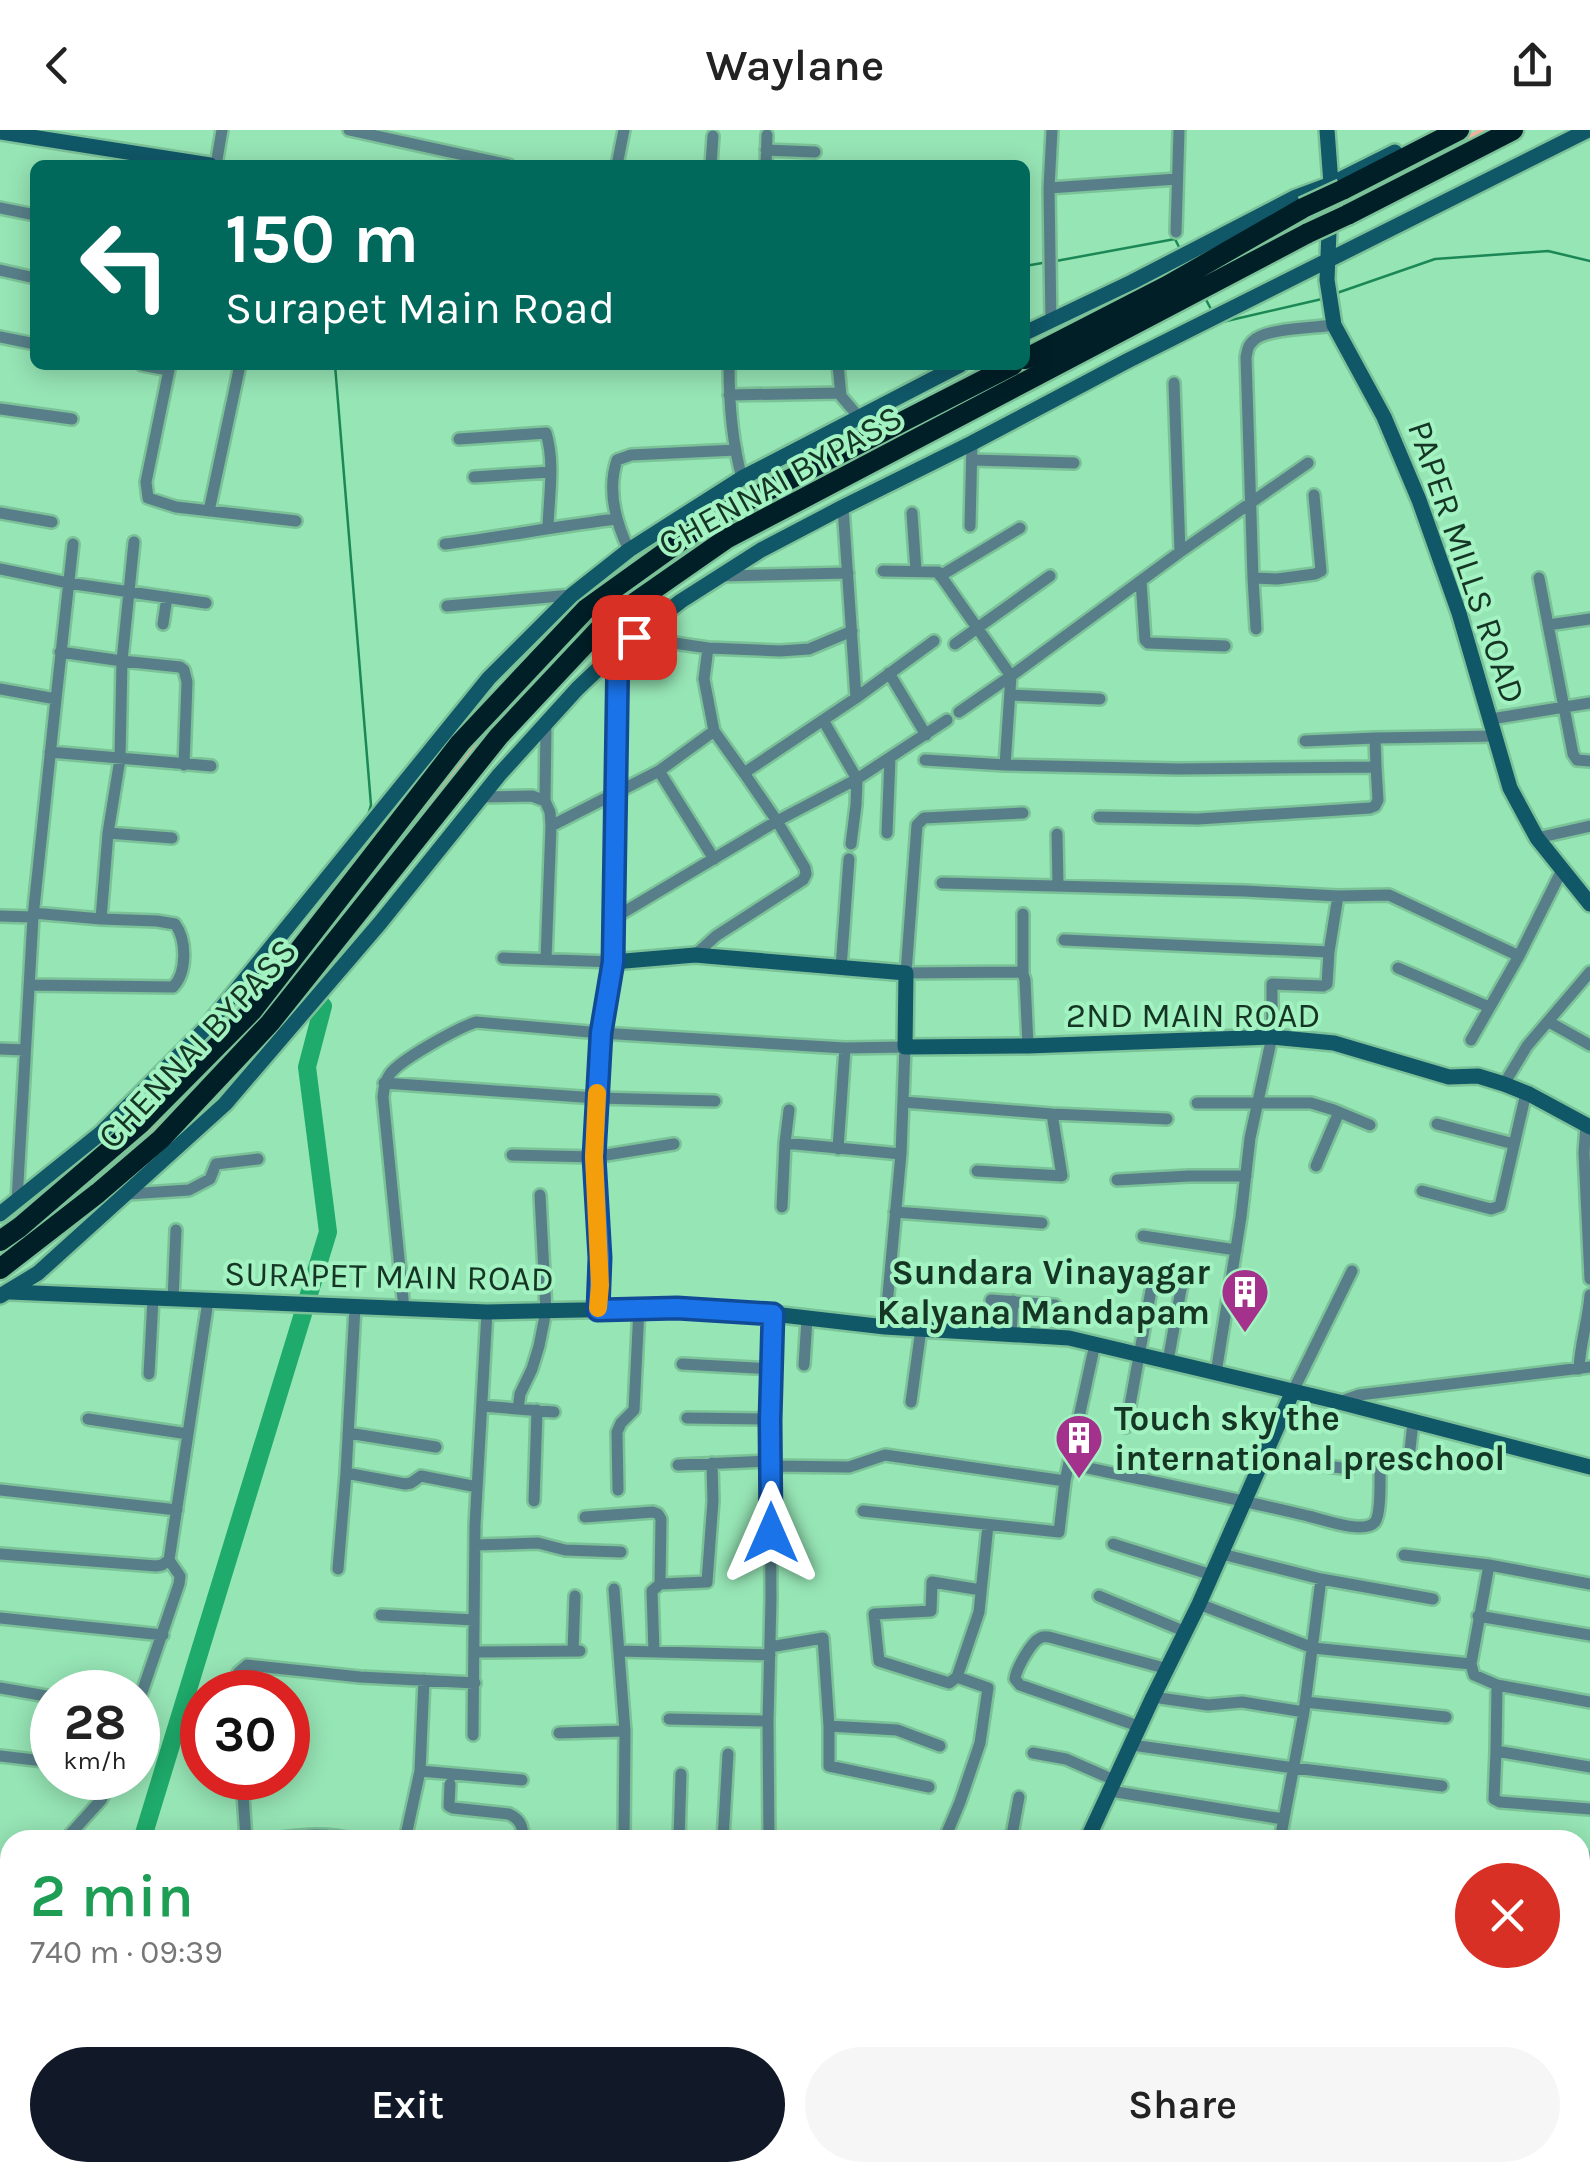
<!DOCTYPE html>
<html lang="en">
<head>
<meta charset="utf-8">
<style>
	body { margin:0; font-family:Karla,sans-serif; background:#f6f6f6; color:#222; height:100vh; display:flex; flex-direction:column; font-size:38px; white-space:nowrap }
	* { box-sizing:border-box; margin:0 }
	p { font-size:32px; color:#767676 }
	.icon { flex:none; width:55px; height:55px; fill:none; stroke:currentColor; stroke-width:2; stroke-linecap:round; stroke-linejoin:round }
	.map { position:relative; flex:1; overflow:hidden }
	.drawer { position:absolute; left:0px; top:1700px; width:1590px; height:352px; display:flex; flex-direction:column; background:#fff; border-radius:30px 30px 0 0; box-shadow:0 5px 25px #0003 }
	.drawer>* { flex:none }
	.guide { position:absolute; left:30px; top:30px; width:1000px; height:210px; border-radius:15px; box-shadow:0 5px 25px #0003; background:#00695c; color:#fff; overflow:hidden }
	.speed { position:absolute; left:30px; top:1540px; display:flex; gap:20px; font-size:50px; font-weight:700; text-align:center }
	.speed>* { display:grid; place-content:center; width:130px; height:130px; border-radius:50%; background:#fff; box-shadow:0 5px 25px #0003; line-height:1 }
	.speed small { font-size:25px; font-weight:400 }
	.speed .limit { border:15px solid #d22; background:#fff; color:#111 }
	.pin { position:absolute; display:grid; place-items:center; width:85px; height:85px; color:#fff; margin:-42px; border-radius:20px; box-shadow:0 5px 15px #0006 }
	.me { position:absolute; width:110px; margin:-55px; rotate:0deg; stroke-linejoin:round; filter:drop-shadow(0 0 8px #0008) }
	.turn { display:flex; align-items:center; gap:35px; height:210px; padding:0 30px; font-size:45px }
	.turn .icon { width:130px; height:130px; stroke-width:2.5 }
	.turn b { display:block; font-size:70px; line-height:85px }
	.round { display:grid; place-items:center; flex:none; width:105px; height:105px; border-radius:52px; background:#f6f6f6 }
	.overview { display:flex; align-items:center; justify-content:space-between; height:170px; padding:0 30px }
	h1 { font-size:60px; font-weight:600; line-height:75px; color:#1e9e55 }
	.cta { display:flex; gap:20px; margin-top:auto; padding:20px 30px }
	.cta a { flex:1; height:115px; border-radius:60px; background:#111827; color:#fff; font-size:40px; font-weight:600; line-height:115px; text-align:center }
	.cta a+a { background:#f6f6f6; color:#222 }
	header { display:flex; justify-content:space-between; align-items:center; height:130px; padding:0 30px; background:#fff; font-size:45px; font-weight:600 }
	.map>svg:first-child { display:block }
</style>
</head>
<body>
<header><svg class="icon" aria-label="back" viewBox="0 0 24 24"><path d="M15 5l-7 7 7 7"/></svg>Waylane<svg class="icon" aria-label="share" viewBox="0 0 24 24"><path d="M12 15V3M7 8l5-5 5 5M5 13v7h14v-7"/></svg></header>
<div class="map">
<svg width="1590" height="2052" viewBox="0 0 1590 2052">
	<rect width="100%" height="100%" fill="#96e5b5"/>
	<path fill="#f3b09d" d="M1478,0H1497L1407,48L1305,94L603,489L286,865L163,999L0,1134V1117L155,985L466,615L586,483L706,400L1341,69Z"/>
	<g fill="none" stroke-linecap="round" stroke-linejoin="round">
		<path stroke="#1c8856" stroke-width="2.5" d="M1056,131L1175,109L1180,119
			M1025,136L1048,132
			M1334,164L1435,129L1548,121L1590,131
			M1204,166L1212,181
			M1218,193L1322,169
			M335,235L371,675L368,685"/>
		<path stroke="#1fab6b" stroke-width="18" d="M142,1710L328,1102L307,937L323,876
			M0,1872L10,1861"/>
		<g stroke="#7cc298" stroke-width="16">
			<path id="street" d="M349,0L509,35
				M766,20L815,22
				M216,35L222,0
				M617,35L624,0
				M711,35L713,6
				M766,35L767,5
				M1049,58L1177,49
				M0,78L35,85
				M1176,102L1179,0
				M0,140L35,148
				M1051,192L1049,58L1052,0
				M0,207L35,214
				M142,235L168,240
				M170,235L146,352L148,368L176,377L296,391
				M729,235C729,272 732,312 742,348
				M838,235L841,266L858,286
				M1174,253L1180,422
				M729,265L840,263
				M0,279L72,289
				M459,309L546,303C555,332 549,367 548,397
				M972,330L1074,333
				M474,347L550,342
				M1314,365L1321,441L1315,444L1277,449L1253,448L1246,227C1248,219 1247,217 1253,211C1265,198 1315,198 1334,195
				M209,381L240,235
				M0,383L52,392
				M912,383L916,441
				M970,396L972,313
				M445,414C502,407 559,396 616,389
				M629,420C616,393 607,360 617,330L631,325L736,320
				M0,439L68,453L206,473
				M883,441L938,442L1011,546L959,582
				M720,446L848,443
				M940,446L1020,398
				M1253,448L1256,499
				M1539,448L1573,624L1577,630L1590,631
				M1141,451L1145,510L1148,513L1225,516
				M447,476L572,465
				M163,494L167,467
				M1548,495L1590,489
				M634,507L708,518L780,521L809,519L852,501
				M955,514L1050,446
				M708,518L704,549L714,601L744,643L856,568L843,377
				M60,522L122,531L180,537L184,540L187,552L184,635
				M889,543L926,605
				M0,559L56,569L73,414
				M1010,565L1100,569
				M856,568L934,511
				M1491,589L1590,573
				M823,590L857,649L856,675L851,714
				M1375,608L1496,606
				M1305,611L1375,608L1376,637L1178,639L1005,635L1011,546L1180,422L1308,333
				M50,622L211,636
				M925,630L1005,635
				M659,641L714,729
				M744,643L777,691L857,649L947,590
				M481,667L532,666L545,671L550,682L551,696L546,829
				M545,671L546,593
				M1023,683L924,688L917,695L906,843L1018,842L1023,844L1025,850L1028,916
				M1099,687L1198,689L1370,678L1375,676L1378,670L1376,637
				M551,696L659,641L714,601
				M108,703L172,708
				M887,703L890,628
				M1057,704L1058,755
				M1537,708L1590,696
				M942,753L1245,761L1338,766L1389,765L1519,826
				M33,783L101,789L108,703L120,629L122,531L134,412
				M1023,784V844
				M0,786L33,787L56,569
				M614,788L777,691L805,738L806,744L803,750L716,806L695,825
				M1064,810L1329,822L1338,766
				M503,828L613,832
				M841,838L849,729
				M1398,838L1489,877
				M29,855L173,857C187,843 187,810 175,794L157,791L101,789
				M1549,892L1590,915
				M1471,910L1519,826L1562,740
				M0,919L25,920
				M384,953L596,968L715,971
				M1504,954L1527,916L1590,842
				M903,972L1052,984L1167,989
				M1197,973H1311L1334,980L1370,995
				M789,980L785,1013L901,1024
				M1437,994L1514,1014
				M1586,995L1584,1023L1590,1149
				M838,1019L845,918
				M512,1025L594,1027L674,1014
				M1316,1036L1339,982
				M977,1041L1062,1046L1052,984
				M1117,1050L1189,1046H1246
				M1422,1061L1491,1079L1500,1076L1526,963
				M128,1064L189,1060L210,1049L216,1034L258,1029
				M17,1071L33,787
				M782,1077L785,1013
				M895,1082L1042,1093
				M1143,1106L1236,1120
				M173,1170L176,1100
				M991,1170L1055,1175
				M404,1179L383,967C384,958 385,951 390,944C401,929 458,898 476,892L601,903L845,918L905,917L901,1024L885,1197
				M1011,1204L1013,1171
				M1168,1231L1182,1154
				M682,1234L772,1239
				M804,1235L807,1189
				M1579,1239C1580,1213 1588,1191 1590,1165
				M1216,1243L1241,1087L1250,1008L1272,907V854L1323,856L1327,854L1329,822
				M149,1244L153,1169
				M1293,1261L1352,1141
				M911,1272L921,1199
				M1339,1272L1359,1265L1590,1237
				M482,1276L554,1282
				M518,1279L520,1264L532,1239L539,1216L546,1181L540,1065
				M687,1288L770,1289
				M88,1289L188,1304
				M1126,1297L1154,1144
				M348,1303L436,1317
				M1263,1328L1350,1339
				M1409,1329L1413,1292
				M1069,1334C1149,1351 1229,1367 1308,1386C1322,1389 1364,1405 1375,1392C1381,1384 1380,1350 1380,1339
				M678,1335L771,1331
				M771,1336L849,1337L885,1325L1065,1351
				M346,1343L405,1354L411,1353L421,1346L477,1357
				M0,1360L177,1380
				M618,1360L617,1302L621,1293L634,1280L639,1178
				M534,1371L537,1280
				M863,1381L1059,1402L1065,1351L1095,1214
				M585,1387L653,1382L658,1384L661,1389L660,1454L707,1452L713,1371L712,1333
				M1113,1414L1212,1445
				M475,1415L538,1413L565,1420L621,1422
				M0,1424L156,1436L162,1435L169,1430L208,1171
				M1222,1424L1321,1449L1433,1469
				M1404,1425L1489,1435L1590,1454
				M338,1439L346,1343L355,1177
				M614,1459L625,1601L624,1710
				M1099,1466L1186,1502
				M1199,1474L1313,1518L1471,1534L1474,1545L1497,1555L1590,1572
				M381,1485L474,1490
				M1478,1486L1590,1505
				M0,1488L163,1505
				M770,1517L823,1508L829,1596L897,1600L940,1616
				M573,1521L575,1466
				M619,1521L770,1525
				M474,1522L580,1521
				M654,1522L652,1461L660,1454
				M1471,1534L1489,1435
				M957,1547L979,1482L988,1395
				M0,1558L52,1567
				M238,1562V1543L247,1535L360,1547L475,1553
				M1153,1567L1208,1575L1242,1572L1304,1582
				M1305,1572L1446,1587
				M138,1574L179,1454L180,1446L169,1430
				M669,1589L768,1591
				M829,1596V1636L929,1657
				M1141,1597L1020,1555L1015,1549C1016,1539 1031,1512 1040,1508C1043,1506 1046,1507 1049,1507L1168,1539
				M559,1603L625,1601
				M473,1605L475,1395L487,1182
				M1132,1615L1294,1638L1442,1656
				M1496,1621L1497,1555
				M1033,1623L1066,1629L1114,1650
				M0,1626L52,1632
				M1590,1637L1496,1621L1494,1669L1500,1672L1590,1679
				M420,1641L522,1650
				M242,1648L246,1710
				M450,1654L449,1676L453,1678L509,1684C521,1690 523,1696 523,1710
				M1110,1661L1283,1689
				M65,1710L101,1670L113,1648
				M263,1710C298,1706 321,1701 356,1710
				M405,1710L420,1641L424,1550
				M679,1710L681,1644
				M723,1710L728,1624
				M769,1710L768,1591L771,1469L770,1289L773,1184
				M944,1710L960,1672L980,1613L988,1558L957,1547L949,1553L879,1531L874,1484L931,1481L932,1452L981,1460
				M1011,1710L1019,1667
				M1280,1710L1304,1582L1321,1449
				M1580,1726L1590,1729
				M0,1786L10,1774
				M1580,1792H1590
				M1580,1839L1590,1840
				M1581,1884L1590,1883
				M1580,1931H1590
				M1580,1983H1590
				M1580,2024H1590
				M276,2042V2052
				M908,2042L909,2052
				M1313,2042L1314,2052
				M506,2050L525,2052
				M5,2052L1,2015L10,1972
				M78,2052L79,2042
				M562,2052L563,2042
				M602,2052V2042
				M683,2052L685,2042
				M749,2052L750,2042
				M805,2052L807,2042
				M1142,2052V2042
				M1198,2052V2042"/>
		</g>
		<g stroke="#7cc298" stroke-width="20">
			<path id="secondary" d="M1327,0L1331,54L1327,150L1334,195L1384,287L1419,370L1459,483L1510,658L1537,708L1590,774
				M0,2L210,35
				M1025,203L1132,152L1296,67L1331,54L1395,22
				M613,832L695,825L906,843L905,917L1028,916L1272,907L1334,913L1449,947L1478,946L1504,954L1529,964L1590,997
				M0,1084L101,1003L204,900L489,548L572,465L629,420L742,348L960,235
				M10,1162L487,1182L677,1178L773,1184L885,1197L1069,1208L1339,1272L1590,1337
				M0,1166L38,1143L225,974L380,793L499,645L577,559L619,519L681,471L761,420L843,377L972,313L1127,231L1588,0
				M598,1179L600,1128L594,1027L601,903L613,832L619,519
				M1087,1710L1153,1567L1199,1474L1293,1261
				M964,2052L965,2042"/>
		</g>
		<g stroke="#7cc298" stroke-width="25">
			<path id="highway" d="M1342,60L1459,0
				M1347,85L1513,0
				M1025,229L1167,156L1303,78
				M0,1111L20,1097L140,994L252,881L460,613L586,479L710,390L1013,235
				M0,1139L98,1063L161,1009L270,893L499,606L604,494L726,409L1308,103"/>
		</g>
		<use href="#street" stroke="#587f89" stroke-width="11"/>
		<use href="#secondary" stroke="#105767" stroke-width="15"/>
		<use href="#highway" stroke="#001f27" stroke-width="20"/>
		<g stroke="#7cc298" stroke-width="25" stroke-linecap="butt">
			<path id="highway-bridge" d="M1303,78L1342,60
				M1308,103L1347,85"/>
		</g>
		<use href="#highway-bridge" stroke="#001f27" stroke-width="20"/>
	</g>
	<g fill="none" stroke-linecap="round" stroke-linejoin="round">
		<g stroke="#114b97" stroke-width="25">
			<path id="route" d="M634,507L618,518L613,832L601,903L594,1027L600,1128L598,1180L677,1178L773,1184L770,1290L771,1403"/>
		</g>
		<use href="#route" stroke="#1a73e8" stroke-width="18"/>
		<path stroke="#f59e0b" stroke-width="18" d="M597,963L594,1027L600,1155L598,1178"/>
	</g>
	<defs>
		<g id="building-pin" transform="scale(2.5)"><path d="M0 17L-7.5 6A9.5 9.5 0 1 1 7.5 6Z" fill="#a4328d" stroke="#a3f2c2"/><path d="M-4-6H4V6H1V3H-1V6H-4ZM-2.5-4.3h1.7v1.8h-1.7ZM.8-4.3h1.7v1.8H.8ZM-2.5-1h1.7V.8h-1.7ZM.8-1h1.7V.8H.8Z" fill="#fff"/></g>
	</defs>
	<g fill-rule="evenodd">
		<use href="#building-pin" x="1245" y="1162"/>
		<use href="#building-pin" x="1079" y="1308"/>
	</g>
	<g text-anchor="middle" stroke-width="8" stroke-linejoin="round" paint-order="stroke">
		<g font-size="35" fill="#153624" stroke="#a3f2c2">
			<text transform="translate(780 350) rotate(-29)" y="12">CHENNAI BYPASS</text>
			<text transform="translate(1467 432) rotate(71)" y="12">PAPER MILLS ROAD</text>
			<text x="1193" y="897">2ND MAIN ROAD</text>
			<text transform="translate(197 913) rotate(-47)" y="12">CHENNAI BYPASS</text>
			<text transform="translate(389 1146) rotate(1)" y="12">SURAPET MAIN ROAD</text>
		</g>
		<g font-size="35" font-weight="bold" fill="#153624" stroke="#a3f2c2" text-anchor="end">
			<text x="1210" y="1154">Sundara Vinayagar<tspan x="1210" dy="40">Kalyana Mandapam</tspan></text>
			<text x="1114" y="1300" text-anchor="start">Touch sky the<tspan x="1114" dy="40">international preschool</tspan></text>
		</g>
	</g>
</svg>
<div class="speed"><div>28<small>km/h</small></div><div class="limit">30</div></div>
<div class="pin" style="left:634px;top:507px;background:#d93025"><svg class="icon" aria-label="arrive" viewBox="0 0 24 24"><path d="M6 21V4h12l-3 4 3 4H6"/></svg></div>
<svg class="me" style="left:771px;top:1403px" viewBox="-20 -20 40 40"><path d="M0-17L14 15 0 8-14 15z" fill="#1a73e8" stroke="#fff" stroke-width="4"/></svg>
<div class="guide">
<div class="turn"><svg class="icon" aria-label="left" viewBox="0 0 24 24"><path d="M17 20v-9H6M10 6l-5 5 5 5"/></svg><div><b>150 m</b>Surapet Main Road</div></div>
</div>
<section class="drawer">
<div class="overview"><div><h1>2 min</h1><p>740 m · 09:39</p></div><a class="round" style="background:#d93025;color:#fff"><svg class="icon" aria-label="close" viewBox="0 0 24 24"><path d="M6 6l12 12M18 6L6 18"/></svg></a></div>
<div class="cta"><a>Exit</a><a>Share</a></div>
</section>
</div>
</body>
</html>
